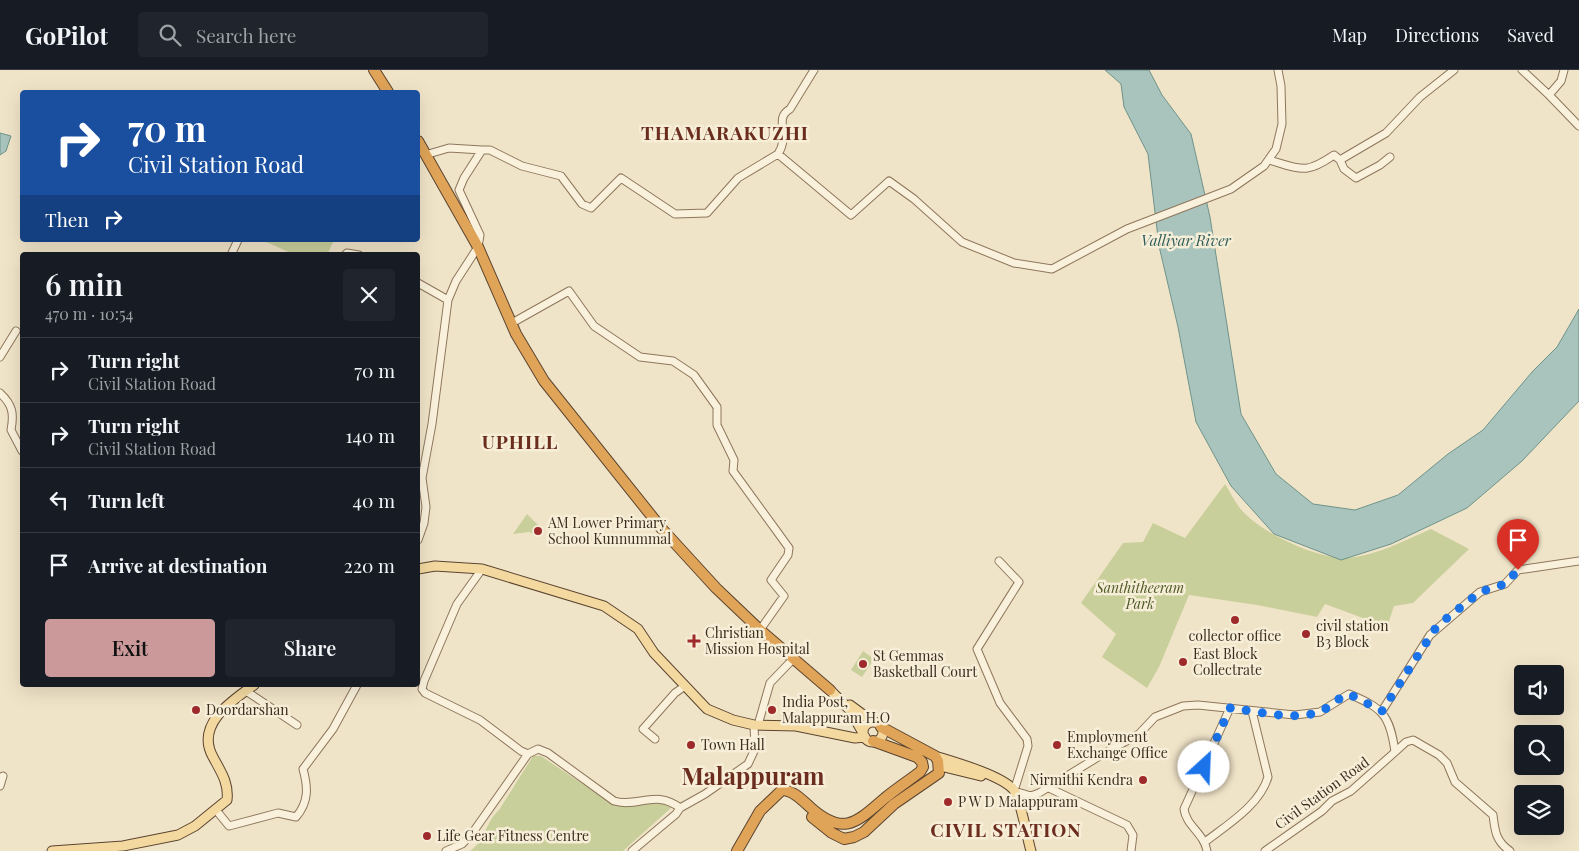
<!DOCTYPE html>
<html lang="en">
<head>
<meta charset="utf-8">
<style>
	body { margin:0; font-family:"Playfair Display",serif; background:#20242c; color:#f1f3f6; height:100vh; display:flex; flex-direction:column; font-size:19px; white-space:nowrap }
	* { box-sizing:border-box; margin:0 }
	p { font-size:16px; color:#9ea1a6 }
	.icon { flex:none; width:28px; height:28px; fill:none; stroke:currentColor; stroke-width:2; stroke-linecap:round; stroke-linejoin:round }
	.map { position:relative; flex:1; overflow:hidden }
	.details { position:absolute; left:20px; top:182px; width:400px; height:435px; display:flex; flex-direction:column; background:#171b24; border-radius:5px; box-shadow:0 5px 20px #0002 }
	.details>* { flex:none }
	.hud { position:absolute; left:20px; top:20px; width:400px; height:152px; border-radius:5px; box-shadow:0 5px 20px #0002; background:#1a4fa0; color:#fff; overflow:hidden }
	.tools { position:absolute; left:1514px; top:595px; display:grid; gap:10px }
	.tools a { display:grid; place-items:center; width:50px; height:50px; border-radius:5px; background:#171b24; box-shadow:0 5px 20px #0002; font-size:25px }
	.pin { position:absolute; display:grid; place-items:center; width:42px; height:42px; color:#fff; margin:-51px -21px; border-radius:50% 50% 50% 0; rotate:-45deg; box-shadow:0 0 5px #0007 }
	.pin .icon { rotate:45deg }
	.me { position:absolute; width:55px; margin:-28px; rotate:25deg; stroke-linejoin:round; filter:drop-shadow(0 0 4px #0008) }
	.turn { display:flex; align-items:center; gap:18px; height:105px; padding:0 25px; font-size:22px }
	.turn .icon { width:65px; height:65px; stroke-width:2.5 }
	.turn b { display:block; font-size:35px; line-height:42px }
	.then { display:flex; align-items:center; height:48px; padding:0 25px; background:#0003; gap:10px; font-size:19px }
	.round { display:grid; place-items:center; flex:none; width:52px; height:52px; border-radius:5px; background:#20242c }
	.overview { display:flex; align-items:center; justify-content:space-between; height:85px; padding:0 25px }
	h1 { font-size:30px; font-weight:600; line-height:38px }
	.cta { display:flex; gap:10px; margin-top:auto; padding:10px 25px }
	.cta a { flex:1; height:58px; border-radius:5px; background:#cc999b; color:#111; font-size:20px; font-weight:600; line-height:58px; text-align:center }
	.cta a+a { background:#20242c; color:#f1f3f6 }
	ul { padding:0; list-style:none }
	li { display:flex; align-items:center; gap:15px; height:65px; padding:0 25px; border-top:1px solid #363941 }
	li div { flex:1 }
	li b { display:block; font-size:19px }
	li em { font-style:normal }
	header { display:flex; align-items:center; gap:30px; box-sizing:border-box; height:70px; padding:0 25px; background:#171b24; border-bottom:1px solid #363941 }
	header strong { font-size:24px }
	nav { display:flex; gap:28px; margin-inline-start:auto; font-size:18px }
	.search { width:350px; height:45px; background:#20242c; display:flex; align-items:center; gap:12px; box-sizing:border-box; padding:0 18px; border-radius:5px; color:#9ea1a6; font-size:19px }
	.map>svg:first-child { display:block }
</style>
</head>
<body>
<header>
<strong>GoPilot</strong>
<div class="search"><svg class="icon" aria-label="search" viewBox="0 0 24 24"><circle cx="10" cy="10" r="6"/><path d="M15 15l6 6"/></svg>Search here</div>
<nav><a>Map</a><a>Directions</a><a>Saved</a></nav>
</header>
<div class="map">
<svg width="1579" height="781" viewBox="0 0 1579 781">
	<rect width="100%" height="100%" fill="#f0e4c8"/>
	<path fill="#c9cf9b" d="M262,170H334L327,185H295Z
		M1225,414C1230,422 1234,430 1239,437C1257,461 1314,488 1344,488C1374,487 1403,471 1431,459L1469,479L1413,533L1394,536L1387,557L1325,534L1317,547L1257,535L1189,525L1159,597L1147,618L1102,587L1116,564L1081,533L1123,473L1143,472L1153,453L1185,468Z
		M527,444L544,461L538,466L529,462L513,464Z
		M863,581L874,589L862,607L851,600Z
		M533,686H541L614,735C633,737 653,729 672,737L623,781H470C485,771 486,751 499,740Z"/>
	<path fill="#a9c4bc" stroke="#6f938a" d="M1105,0H1149L1162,25L1191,64L1210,147L1241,344L1276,404L1313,434L1355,440L1398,425L1448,384L1483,360L1532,302L1557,277L1579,239V331L1522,391L1467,438L1391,474L1341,490L1274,464L1231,416L1196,352L1178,257L1159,176L1148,84L1124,37L1121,14Z
		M0,63L11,66L6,81L0,85Z"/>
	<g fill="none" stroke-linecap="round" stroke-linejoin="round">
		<g stroke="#8d765c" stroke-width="9">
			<path id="minor" d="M1522,0L1549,25L1561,11L1564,0
				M1549,25L1579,56
				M778,84C791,64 773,49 790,39L814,0
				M425,85L449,78L482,80
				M1269,90C1301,99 1305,105 1334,85L1340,90L1386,63L1420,27L1454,0
				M1340,90L1344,99L1356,108L1380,95L1390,87
				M231,185L238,170
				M345,185L347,183L359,185
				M418,213L448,230
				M512,253L569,221L594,256L640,287L673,291L694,305L717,337V355L734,390L733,401L789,478L788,485L771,510L784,526L760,560
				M0,287L16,261
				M0,323C13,335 14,344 11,360L22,381
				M418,470L424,453L426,437L422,408L432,354L448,230L456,211L478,177L480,165L459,120L464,108L482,80H490L522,96L561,106L582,134L591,138L621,108L675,144L707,143L738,108L778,84L851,145L889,111L914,129L962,172L1014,193L1052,199L1127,159L1231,119L1264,96L1276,79L1282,54L1281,16L1278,0
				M999,491L1019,512L977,579L1000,633L1027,669L1028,676L1014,721L1031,726L1039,723L1103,684L1139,664L1155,647L1183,636L1198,635L1295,645L1320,642L1349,624C1382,638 1390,644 1395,682L1351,721L1332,731L1322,741L1265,781
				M482,499L457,534L424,611L422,619L425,623L480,650L521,681L528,684L538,679L548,683L614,731C637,738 656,719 680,738
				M246,621L297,655
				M1382,641L1430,565L1480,522L1505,514L1518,500L1579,491
				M758,655L770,613L794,588
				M655,669L643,659L675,623L685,616
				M1395,682L1406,672L1413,670L1439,685L1447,693L1455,712L1493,745C1495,762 1496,771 1510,781
				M0,716L3,706
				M1049,718L1127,755L1133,765L1131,781
				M216,740L229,756L278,743L296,747C309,732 308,717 303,699L333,659L357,615
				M1205,772C1227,755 1260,735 1268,707L1252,641
				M446,781L462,774L471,765L528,684
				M632,781L676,744L680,738L705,724L748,694L755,679L754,655
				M1207,781C1204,763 1186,756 1184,739L1230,638"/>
		</g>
		<g stroke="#5b4430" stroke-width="11">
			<path id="major" d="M418,499L435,496L482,499L604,536L638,559L654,583L707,639L733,650L754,655L796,656L855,668L865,667
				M830,620L850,640L863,663
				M850,635L873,652
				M863 662a10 10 0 1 1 20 0a10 10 0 1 1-20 0Z
				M935,686C954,692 1001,705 1014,720C1021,730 1027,768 1031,781
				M940,696L981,706
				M52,781L123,776L178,765L195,756L227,730C229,713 221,702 213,687C195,655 231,631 254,615"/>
		</g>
		<g stroke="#5b4430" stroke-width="12">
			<path id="highway" d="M374,0L388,22
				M418,71L478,177L516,264L544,311L662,459L716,518L760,560L830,620
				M812,747L832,763L844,769L854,767L864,762L894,734L939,703L938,691L935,686L881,657
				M737,781L760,741L782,720C793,720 803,731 811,738C844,767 857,752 885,728C896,719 908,711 920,702L923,697L922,692L917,687L873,671"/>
		</g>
		<use href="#minor" stroke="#faf1dc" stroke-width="7"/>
		<use href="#major" stroke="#f3d9a0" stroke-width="9"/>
		<use href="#highway" stroke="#e0a458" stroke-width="10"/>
	</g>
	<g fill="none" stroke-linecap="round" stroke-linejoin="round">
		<path stroke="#1a73e8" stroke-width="9" stroke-dasharray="0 16.2" d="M1204,697L1230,638C1257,641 1292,651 1319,642C1330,638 1338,627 1349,624L1382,641L1437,556L1480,522L1505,514L1518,500"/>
	</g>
	<g fill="#9e2a2b" stroke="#f7eed8" stroke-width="2">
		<circle cx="538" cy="461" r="5"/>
		<circle cx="1235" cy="550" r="5"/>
		<circle cx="1306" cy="564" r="5"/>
		<path d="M691.5 563.5h5v5h5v5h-5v5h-5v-5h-5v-5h5z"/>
		<circle cx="1183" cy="592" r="5"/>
		<circle cx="863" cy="594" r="5"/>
		<circle cx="196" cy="640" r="5"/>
		<circle cx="772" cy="640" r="5"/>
		<circle cx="691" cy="675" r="5"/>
		<circle cx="1057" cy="675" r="5"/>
		<circle cx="1143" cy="710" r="5"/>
		<circle cx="948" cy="732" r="5"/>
		<circle cx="427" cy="766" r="5"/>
	</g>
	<g text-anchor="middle" stroke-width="5" stroke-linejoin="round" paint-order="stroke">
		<g font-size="14" fill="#3d2e20" stroke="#f7eed8" text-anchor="start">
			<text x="548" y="458">AM Lower Primary<tspan x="548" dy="16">School Kunnummal</tspan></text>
			<text x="1316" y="561">civil station<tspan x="1316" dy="16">B3 Block</tspan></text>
			<text x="705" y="568">Christian<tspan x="705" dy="16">Mission Hospital</tspan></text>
			<text x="1235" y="571" text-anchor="middle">collector office</text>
			<text x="1193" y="589">East Block<tspan x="1193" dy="16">Collectrate</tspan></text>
			<text x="873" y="591">St Gemmas<tspan x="873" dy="16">Basketball Court</tspan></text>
			<text x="782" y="637">India Post,<tspan x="782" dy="16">Malappuram H.O</tspan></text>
			<text x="206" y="645">Doordarshan</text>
			<text x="1067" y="672">Employment<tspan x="1067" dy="16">Exchange Office</tspan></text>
			<text x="701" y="680">Town Hall</text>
			<text x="1133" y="715" text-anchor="end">Nirmithi Kendra</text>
			<text x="958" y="737">P W D Malappuram</text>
			<text x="437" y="771">Life Gear Fitness Centre</text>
		</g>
		<g font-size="14" font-style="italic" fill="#4d5a26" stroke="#f7eed8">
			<text x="1140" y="523">Santhitheeram<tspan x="1140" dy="16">Park</tspan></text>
		</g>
		<g font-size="14" fill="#3d2e20" stroke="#f7eed8">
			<text transform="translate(1322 723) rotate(-36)" y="5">Civil Station Road</text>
		</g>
		<g font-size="15" font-style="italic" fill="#2f5d5a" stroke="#f7eed8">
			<text x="1186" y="176">Valliyar River</text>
		</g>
		<g font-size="19" font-weight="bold" letter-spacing="1" fill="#6b2e1e" stroke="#f7eed8">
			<text x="725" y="70">THAMARAKUZHI</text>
			<text x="520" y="379">UPHILL</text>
			<text x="1006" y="767">CIVIL STATION</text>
		</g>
		<g font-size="24" font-weight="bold" fill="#6b2e1e" stroke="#f7eed8">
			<text x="753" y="715">Malappuram</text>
		</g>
	</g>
</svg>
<div class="tools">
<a><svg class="icon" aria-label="sound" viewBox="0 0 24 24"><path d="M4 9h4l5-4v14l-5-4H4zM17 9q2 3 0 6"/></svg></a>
<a><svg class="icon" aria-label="search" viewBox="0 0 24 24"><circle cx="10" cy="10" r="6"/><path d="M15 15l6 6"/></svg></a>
<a><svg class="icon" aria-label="layers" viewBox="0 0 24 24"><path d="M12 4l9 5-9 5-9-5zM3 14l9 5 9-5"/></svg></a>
</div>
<div class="pin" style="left:1518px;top:500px;background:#d93025"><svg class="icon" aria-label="arrive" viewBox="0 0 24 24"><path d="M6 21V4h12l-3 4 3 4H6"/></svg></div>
<svg class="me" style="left:1204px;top:697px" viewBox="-20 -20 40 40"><circle r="19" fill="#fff"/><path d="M0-13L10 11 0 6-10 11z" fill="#1a73e8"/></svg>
<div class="hud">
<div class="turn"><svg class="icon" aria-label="right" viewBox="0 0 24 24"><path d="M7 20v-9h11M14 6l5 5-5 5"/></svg><div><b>70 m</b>Civil Station Road</div></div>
<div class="then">Then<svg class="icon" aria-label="right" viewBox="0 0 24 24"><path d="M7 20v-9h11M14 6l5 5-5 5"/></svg></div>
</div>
<section class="details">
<div class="overview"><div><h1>6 min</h1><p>470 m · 10:54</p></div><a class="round"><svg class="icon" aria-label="close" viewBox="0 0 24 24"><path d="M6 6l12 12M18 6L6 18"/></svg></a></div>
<ul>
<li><svg class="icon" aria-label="right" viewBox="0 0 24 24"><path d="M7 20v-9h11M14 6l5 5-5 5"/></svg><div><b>Turn right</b><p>Civil Station Road</p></div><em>70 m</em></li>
<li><svg class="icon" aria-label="right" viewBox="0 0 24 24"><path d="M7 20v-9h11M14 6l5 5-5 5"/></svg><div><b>Turn right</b><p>Civil Station Road</p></div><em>140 m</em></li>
<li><svg class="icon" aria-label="left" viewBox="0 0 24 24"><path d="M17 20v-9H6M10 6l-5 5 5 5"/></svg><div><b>Turn left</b></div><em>40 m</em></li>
<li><svg class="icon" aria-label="arrive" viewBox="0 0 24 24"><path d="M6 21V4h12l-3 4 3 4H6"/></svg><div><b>Arrive at destination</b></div><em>220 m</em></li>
</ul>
<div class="cta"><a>Exit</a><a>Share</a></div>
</section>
</div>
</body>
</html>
